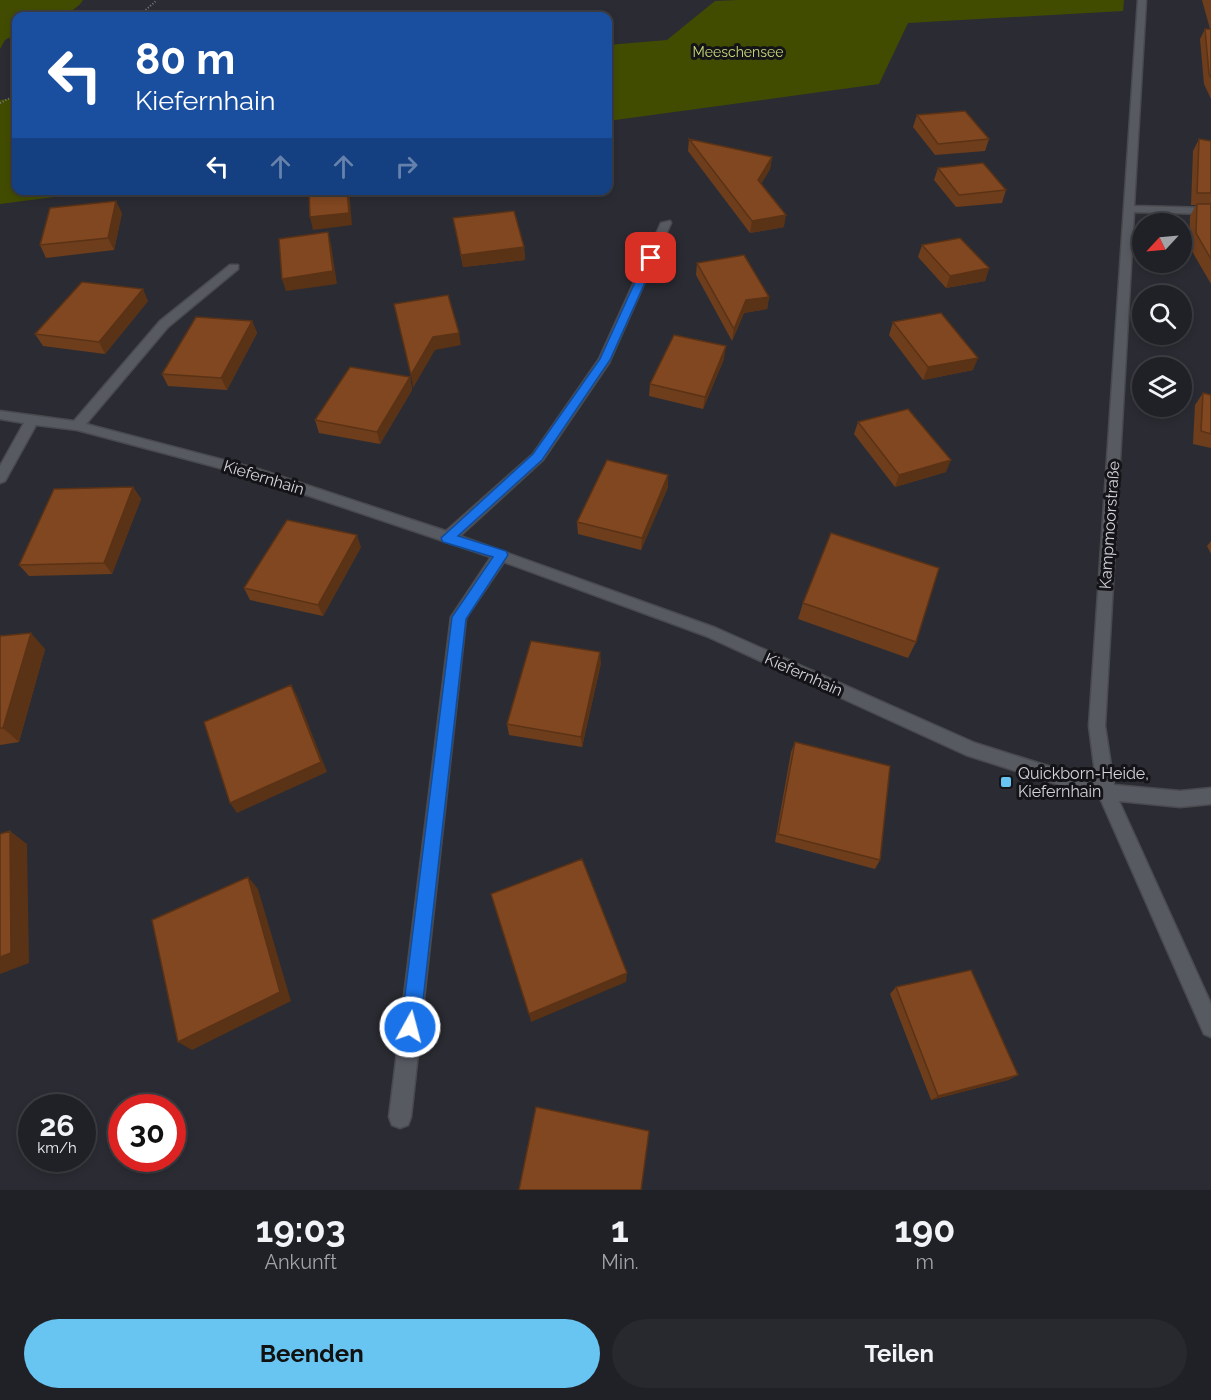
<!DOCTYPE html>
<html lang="de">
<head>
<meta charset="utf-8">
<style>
	body { margin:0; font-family:Raleway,sans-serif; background:#28292e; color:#f1f3f6; height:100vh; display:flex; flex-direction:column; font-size:22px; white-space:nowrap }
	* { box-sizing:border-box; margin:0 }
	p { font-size:20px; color:#a2a3a7 }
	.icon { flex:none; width:33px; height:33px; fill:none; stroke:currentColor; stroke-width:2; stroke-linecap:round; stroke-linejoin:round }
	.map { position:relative; height:1190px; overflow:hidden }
	.details { display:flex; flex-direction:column; background:#202126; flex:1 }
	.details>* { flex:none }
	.banner { position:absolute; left:12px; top:12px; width:600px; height:183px; border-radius:12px; box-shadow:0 3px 9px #0003,0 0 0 2px #3d3e43; background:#1a4fa0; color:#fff; overflow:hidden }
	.needle { width:39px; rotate:244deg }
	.tools { position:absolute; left:1132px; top:213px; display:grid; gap:12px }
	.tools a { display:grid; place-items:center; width:60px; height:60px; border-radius:50%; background:#202126; box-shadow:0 3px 9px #0003,0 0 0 2px #3d3e43; font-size:30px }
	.speed { position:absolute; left:18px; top:1094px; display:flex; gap:12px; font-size:30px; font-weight:700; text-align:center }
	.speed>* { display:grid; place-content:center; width:78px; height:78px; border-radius:50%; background:#202126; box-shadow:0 3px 9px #0003,0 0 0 2px #3d3e43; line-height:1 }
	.speed small { font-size:15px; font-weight:400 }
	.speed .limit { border:9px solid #d22; background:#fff; color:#111 }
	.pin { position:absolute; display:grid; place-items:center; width:51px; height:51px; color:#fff; margin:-26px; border-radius:12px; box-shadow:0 3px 9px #0006 }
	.me { position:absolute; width:66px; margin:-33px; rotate:7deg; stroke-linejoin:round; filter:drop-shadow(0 0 4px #0008) }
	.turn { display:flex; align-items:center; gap:21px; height:126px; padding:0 24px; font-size:27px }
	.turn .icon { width:78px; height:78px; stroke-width:2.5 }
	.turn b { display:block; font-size:42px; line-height:51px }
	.lanes { display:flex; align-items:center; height:57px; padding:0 24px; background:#0003; justify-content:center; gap:30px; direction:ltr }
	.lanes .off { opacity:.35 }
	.eta { display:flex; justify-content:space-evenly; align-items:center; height:102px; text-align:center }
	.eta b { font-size:36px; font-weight:700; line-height:42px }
	.cta { display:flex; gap:12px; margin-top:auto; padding:12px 24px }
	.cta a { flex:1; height:69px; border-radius:36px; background:#68c4f0; color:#111; font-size:24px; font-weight:700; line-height:69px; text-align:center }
	.cta a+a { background:#28292e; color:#f1f3f6 }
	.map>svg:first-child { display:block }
</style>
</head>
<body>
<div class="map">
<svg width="1211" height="1190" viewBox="0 0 1211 1190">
	<rect width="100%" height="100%" fill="#2b2c33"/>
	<path fill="#424c01" d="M0,0H83C70,21 38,16 16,16V34L5,40L0,49Z
		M738,0H1124L1123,11L908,23L879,84L608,121V45L667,40L715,1Z
		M16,98V190L101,191L0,204V100Z"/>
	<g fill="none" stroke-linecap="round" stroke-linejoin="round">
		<g stroke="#494a4f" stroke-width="3">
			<path id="minor" d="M1138,0H1146L1134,206L1211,208V214L1134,212L1105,726L1114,785L1180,791L1211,788V804L1180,807L1119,801L1211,1004V1037L1204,1034L1100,798L966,755L706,636L504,562L466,618L411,1117L408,1125L400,1128L392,1125L389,1117L451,617L491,557L250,476L77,430L36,425L5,481L0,483V466L24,423L0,419V411L74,421L160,321L230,265H238V269L168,327L86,424L258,469L446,531L533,454L599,359L661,223L670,221L671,223L609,363L543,460L460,536L716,628L975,743L1096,781L1089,726Z"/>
		</g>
		<path stroke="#7b7c82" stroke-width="2" stroke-dasharray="1 2" stroke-linecap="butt" d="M139,16L157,0
			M0,103L16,95"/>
		<use href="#minor" fill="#585a62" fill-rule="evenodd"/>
	</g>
	<path fill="#6e3d1c" d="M1202,0H1211V99L1204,84L1200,39L1205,29H1210Z
		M917,115L989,139L985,151L935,155L913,127Z
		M689,139L772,157L770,169L761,184L784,227L750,233L688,151Z
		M1199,139L1211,141V284L1189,246L1190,216L1196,205H1191L1193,151Z
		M938,168L1006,190L1002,203L956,207L934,180Z
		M122,213L114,250L46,258L40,245Z
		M453,218L524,247L525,260L463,267Z
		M922,245L989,268L985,281L946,288L918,257Z
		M697,263L769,297L767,309L744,313L732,341L696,275Z
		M148,301L105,354L43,346L35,334Z
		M252,321L257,333L227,390L168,386L162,374Z
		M893,322L973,370L923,380L889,335Z
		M724,359L703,409L649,396L650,384Z
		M410,377L412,390L380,444L319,433L315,420Z
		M1203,393L1211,395V448L1193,444L1195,405Z
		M858,422L946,472L895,487L854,434Z
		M668,475V487L641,550L578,534L577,522Z
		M133,487L141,499L112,574L29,576L19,565Z
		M1211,541V554L1207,546Z
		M361,547L323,616L250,600L244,588Z
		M803,603L916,642L908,658L798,619Z
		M0,636L45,649L19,742L0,745Z
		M601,663L582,747L509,735L507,724Z
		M795,742L880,860L875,869L775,842L791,752Z
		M896,987L1018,1075L1008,1080L931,1100L890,994Z"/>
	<path fill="#5a3216" d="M772,157L770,169L756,192L758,180Z
		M347,190H349L352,225L313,230L310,217Z
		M116,201L122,213L114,250L108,238Z
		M786,215L784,227L750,233L752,221Z
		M328,232L331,244L337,284L286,291L282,279Z
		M524,247L525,260L463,267L461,255Z
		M989,268L985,281L946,288L950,276Z
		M143,289L148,301L105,354L99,342Z
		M769,297L767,309L744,313L732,341L734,329L746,300Z
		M252,321L257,333L227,390L221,378Z
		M459,333L461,345L435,350L413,388L411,375L433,337Z
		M726,346L724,359L703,409L705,397Z
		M978,358L973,370L923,380L928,367Z
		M410,377L412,390L380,444L377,432Z
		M951,460L946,472L895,487L899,475Z
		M668,475V487L641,550L642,538Z
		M133,487L141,499L112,574L104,563Z
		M357,535L361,547L323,616L318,605Z
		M31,633L45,649L19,742L3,728Z
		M600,652L601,663L582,747L581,737Z
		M291,685L297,696L327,772L237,813L230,803Z
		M10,831L27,844L29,963L0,974V957Z
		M248,877L258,889L291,1001L192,1050L178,1042Z
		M627,973L626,982L531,1022L529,1014Z
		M1018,1075L1008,1080L931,1100L938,1096Z"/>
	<path fill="#804720" stroke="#5a3216" stroke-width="1.5" d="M1205,29H1211V78L1209,74Z
		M965,111L989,139L938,144L917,115Z
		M689,139L772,157L758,180L786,215L752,221Z
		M1199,139L1211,141V193H1197Z
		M983,163L1006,190L959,195L938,168Z
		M309,190H347L349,213L310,217Z
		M116,201L108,238L40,245L50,208Z
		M1197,204H1211V259L1196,233Z
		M514,211L524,247L461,255L453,218Z
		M328,232L333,271L282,279L279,239Z
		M960,238L989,268L950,276L922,245Z
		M744,255L769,297L746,300L734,329L697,263Z
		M82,282L143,289L99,342L35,334Z
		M448,295L459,333L433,337L411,375L394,304Z
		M941,313L978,358L928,367L893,322Z
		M196,317L252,321L221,378L162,374Z
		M674,335L726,346L705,397L650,384Z
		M350,367L410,377L377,432L315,420Z
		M1203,393L1211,395V434L1201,431Z
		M908,409L951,460L899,475L858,422Z
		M607,460L668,475L642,538L577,522Z
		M133,487L104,563L19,565L54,489Z
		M287,520L357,535L318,605L244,588Z
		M831,533L939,568L916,642L803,603Z
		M31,633L3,728H0V636Z
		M531,641L600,652L581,737L507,724Z
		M291,685L321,762L230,803L204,722Z
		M795,742L890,766L880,860L778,834Z
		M10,831L11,953L0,957V834Z
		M582,859L627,973L529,1014L491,894Z
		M248,877L280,992L178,1042L152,920Z
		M971,970L1018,1075L938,1096L896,987Z
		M536,1107L649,1131L641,1190H519Z"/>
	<path fill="#1a73e8" stroke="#114b97" stroke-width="1.5" d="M651,255L656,258L610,360L542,460L458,536L506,551L508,555L466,619L420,1027L417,1033L410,1036L404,1033L401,1027L452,617L493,557L443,542L441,538L533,454L600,359L646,258Z"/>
	<rect fill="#68c4f0" stroke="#141418" stroke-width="2" x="1000" y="776" width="12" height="12" rx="3"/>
	<g text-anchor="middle" stroke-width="6" stroke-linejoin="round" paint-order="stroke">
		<g font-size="14" fill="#c8da7a" stroke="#141418">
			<text x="738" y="57">Meeschensee</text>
		</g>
		<g font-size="16" fill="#d3d4d9" stroke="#141418">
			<text transform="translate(264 477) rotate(17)" y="6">Kiefernhain</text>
			<text transform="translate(1109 525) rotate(-86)" y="6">Kampmoorstraße</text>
			<text transform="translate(804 674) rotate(24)" y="6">Kiefernhain</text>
		</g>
		<g font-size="16" fill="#d3d4d9" stroke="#141418" text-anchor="start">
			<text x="1018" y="779">Quickborn-Heide,<tspan x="1018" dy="18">Kiefernhain</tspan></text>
		</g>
	</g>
</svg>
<div class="tools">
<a><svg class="needle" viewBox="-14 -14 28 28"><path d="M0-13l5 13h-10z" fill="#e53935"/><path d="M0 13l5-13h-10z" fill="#a2a3a7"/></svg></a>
<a><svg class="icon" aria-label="search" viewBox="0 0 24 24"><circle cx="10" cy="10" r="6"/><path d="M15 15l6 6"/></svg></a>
<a><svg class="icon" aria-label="layers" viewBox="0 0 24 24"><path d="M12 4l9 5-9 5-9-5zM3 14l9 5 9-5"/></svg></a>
</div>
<div class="speed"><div>26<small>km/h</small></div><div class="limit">30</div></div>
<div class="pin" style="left:651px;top:258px;background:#d93025"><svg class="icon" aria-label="arrive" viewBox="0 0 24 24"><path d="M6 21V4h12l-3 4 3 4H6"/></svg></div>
<svg class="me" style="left:410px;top:1027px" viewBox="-20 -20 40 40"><circle r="17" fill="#1a73e8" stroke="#fff" stroke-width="3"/><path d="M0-11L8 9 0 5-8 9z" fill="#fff"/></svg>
<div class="banner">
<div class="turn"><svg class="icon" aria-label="left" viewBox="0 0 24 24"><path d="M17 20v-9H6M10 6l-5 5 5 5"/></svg><div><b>80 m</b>Kiefernhain</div></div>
<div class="lanes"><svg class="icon" aria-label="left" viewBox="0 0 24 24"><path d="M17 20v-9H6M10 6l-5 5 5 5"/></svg><svg class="icon off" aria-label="ahead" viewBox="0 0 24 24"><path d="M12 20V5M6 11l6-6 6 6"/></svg><svg class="icon off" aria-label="ahead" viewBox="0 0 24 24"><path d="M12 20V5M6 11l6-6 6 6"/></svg><svg class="icon off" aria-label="right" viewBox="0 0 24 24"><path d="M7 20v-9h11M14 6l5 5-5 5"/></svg></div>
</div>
</div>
<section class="details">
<div class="eta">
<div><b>19:03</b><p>Ankunft</p></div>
<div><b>1</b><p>Min.</p></div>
<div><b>190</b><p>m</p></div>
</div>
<div class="cta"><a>Beenden</a><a>Teilen</a></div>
</section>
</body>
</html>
